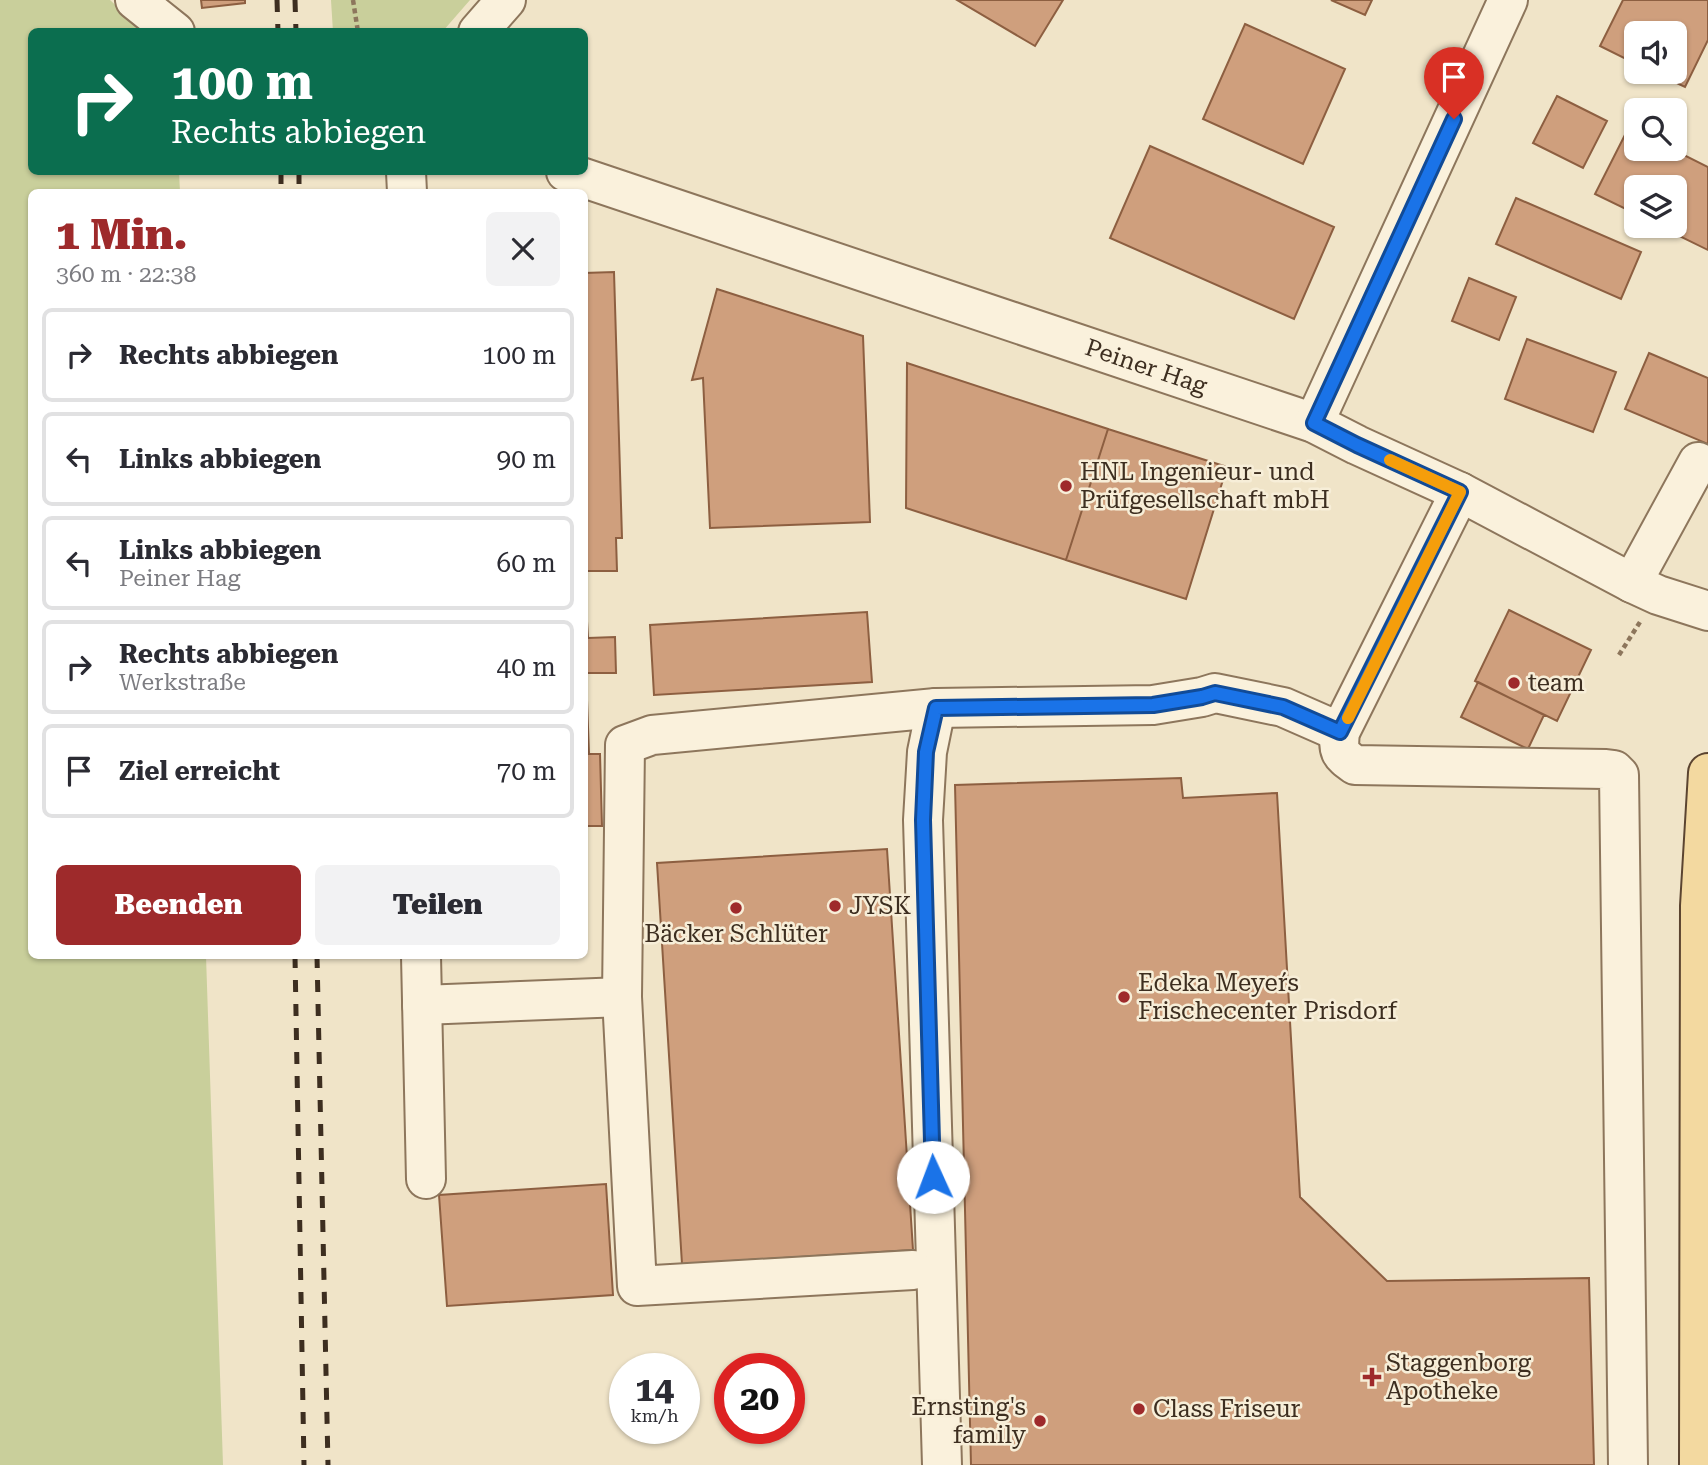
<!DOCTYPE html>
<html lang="de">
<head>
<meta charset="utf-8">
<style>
	body { margin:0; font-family:"Roboto Serif",serif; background:#f2f2f3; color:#2b2b33; height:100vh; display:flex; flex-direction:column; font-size:26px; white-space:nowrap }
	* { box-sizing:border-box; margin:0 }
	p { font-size:23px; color:#7c7c81 }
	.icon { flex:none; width:38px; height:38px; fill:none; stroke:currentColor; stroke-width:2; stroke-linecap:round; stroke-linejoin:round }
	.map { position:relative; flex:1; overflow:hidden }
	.side { position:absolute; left:28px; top:189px; width:560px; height:770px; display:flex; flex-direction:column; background:#fff; border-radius:10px; box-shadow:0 2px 5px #0004 }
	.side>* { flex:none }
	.top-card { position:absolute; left:28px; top:28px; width:560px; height:147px; border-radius:10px; box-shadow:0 2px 5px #0004; background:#0b6e4f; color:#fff; overflow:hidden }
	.fabs { position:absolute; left:1624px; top:21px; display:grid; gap:14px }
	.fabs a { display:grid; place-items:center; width:63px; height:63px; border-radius:10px; background:#fff; box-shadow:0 2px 5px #0004; font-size:35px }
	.speed { position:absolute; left:609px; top:1353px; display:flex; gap:14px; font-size:35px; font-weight:700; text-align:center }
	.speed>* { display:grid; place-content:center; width:91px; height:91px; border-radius:50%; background:#fff; box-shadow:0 2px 5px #0004; line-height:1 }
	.speed small { font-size:18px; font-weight:400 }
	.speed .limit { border:10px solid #d22; background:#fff; color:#111 }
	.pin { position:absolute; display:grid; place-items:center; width:60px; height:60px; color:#fff; margin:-72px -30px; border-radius:50% 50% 50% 0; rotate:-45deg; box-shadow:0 0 7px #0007 }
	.pin .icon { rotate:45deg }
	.me { position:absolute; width:77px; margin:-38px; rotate:358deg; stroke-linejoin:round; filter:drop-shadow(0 0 5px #0008) }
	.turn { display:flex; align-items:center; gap:24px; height:147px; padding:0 28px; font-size:32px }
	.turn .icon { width:91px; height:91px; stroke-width:2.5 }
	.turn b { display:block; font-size:49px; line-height:60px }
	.round { display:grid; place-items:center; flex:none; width:74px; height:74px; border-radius:10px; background:#f2f2f3 }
	.overview { display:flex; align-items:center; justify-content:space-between; height:119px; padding:0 28px }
	h1 { font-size:42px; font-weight:800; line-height:52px; color:#9e2a2b }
	.primary-button { display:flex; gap:14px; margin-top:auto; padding:14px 28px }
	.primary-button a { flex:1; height:80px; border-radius:10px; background:#9e2a2b; color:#fff; font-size:28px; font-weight:800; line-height:80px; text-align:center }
	.primary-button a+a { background:#f2f2f3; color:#2b2b33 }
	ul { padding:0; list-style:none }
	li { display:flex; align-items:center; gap:21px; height:94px; margin:0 14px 10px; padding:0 14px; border:4px solid #e1e1e2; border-radius:10px }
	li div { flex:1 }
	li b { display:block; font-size:26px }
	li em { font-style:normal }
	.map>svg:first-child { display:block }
</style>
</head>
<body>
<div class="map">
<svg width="1708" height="1465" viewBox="0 0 1708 1465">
	<rect width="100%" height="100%" fill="#f0e4c8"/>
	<path fill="#c9cf9b" d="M0,0H110L143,31L32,32V172H179L180,192H32V956H206L223,1465H0Z
		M331,0H470L443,31L333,32Z"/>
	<path fill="#cf9f7d" stroke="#8d5f41" stroke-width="2" d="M201,0H245V3L202,8Z
		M957,0H1063L1035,46Z
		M1331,0H1372L1365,15Z
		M1623,0H1708V40L1685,87L1653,72H1675V33H1636V64L1600,46Z
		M1245,24L1345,69L1303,164L1203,119Z
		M1557,96L1607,121L1583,168L1533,143Z
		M1629,127L1636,131V149H1672L1708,167V250L1659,226H1675V187H1636V214L1595,194Z
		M1150,146L1334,227L1294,319L1110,238Z
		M1516,198L1641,252L1621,299L1496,244Z
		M614,272L622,538H616L617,571H584V273Z
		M1469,278L1516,297L1499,340L1452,321Z
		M717,289L863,336L870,522L710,528L703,378L692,380Z
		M1527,339L1616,372L1593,432L1505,399Z
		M1649,353L1708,378V444L1625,409Z
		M907,363L1108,429L1066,560L906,508Z
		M1108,429L1227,467L1186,599L1066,560Z
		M584,571L588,638L615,637L616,673H586L589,754H600L602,826H584Z
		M1509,610L1591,650L1557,721L1475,681Z
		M867,612L872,682L654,695L650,625Z
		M1478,682L1544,715L1528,749L1461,717Z
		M1181,778L1183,798L1277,793L1300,1197L1387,1281L1589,1278L1594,1465H971L955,785Z
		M887,849L913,1250L682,1264L657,863Z
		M606,1184L613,1295L447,1306L439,1195Z"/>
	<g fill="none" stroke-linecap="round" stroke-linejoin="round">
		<g stroke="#8d765c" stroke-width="42">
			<g id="minor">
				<path d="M135,0L175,32"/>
				<path d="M478,32L506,0"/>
				<path d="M406,172L407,192"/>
				<path id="s1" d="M566,172L1314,423L1357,445L1460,492L1632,583L1658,595L1708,611"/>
				<path d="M1314,423L1508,0"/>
				<path d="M1460,492L1340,732C1338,751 1339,754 1355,765L1606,769L1614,770L1619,775L1628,1465"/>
				<path d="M1632,583L1698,462"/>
				<path d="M936,708L927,752L923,820L942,1465"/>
				<path d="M421,956L426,1179"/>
				<path d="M422,1005L622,997"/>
				<path d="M913,1270L637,1286L622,997L625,745L652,735L936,708L1153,705L1202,697L1215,693L1283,707L1340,732"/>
			</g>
		</g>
		<g stroke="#5b4430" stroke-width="42">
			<path id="major" d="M1699,1465L1700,906L1708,773"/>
		</g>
		<path stroke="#8d765c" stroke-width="4.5" stroke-dasharray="5 3.5" stroke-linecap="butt" d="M353,0L358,32
			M1619,655L1640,622"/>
		<use href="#minor" stroke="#faf1dc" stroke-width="38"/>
		<use href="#major" stroke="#f3d9a0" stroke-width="38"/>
		<path stroke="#3d2e20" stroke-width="5" stroke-dasharray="12 12" stroke-linecap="butt" d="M277,0L278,32
			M295,0L296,32
			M281,172V192
			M299,172V192
			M295,956L304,1465
			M317,956L328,1465"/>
	</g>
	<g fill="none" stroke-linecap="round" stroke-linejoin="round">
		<g stroke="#114b97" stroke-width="18">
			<path id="route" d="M933,1177L923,820L926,752L936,708L1153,705L1202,697L1215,693L1283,707L1340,732L1460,492L1357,445L1314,423L1454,119"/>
		</g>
		<use href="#route" stroke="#1a73e8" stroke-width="12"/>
		<path stroke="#f59e0b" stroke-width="12" d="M1348,718L1460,492L1390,460"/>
	</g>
	<g fill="#9e2a2b" stroke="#f7eed8" stroke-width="2.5">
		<circle cx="1066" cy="486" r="7"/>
		<circle cx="1514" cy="683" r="7"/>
		<circle cx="835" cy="906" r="7"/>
		<circle cx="736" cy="908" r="7"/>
		<circle cx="1124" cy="997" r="7"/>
		<path d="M1368.5 1366.5h7v7h7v7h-7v7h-7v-7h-7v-7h7z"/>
		<circle cx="1139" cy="1409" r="7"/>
		<circle cx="1040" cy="1421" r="7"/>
	</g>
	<g text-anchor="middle" stroke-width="5" stroke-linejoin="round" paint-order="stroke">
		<g font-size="24" fill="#3d2e20" stroke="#f7eed8">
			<text dy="8" stroke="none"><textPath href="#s1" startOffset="612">Peiner Hag</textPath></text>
		</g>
		<g font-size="24" fill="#3d2e20" stroke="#f7eed8" text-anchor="start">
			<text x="1080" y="480">HNL Ingenieur- und<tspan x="1080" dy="28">Prüfgesellschaft mbH</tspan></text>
			<text x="1528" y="691">team</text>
			<text x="849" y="914">JYSK</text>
			<text x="736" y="942" text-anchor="middle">Bäcker Schlüter</text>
			<text x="1138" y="991">Edeka Meyer´s<tspan x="1138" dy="28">Frischecenter Prisdorf</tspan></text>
			<text x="1386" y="1371">Staggenborg<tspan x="1386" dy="28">Apotheke</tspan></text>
			<text x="1026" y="1415" text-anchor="end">Ernsting's<tspan x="1026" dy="28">family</tspan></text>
			<text x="1153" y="1417">Class Friseur</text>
		</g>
	</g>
</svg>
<div class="fabs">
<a><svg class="icon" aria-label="sound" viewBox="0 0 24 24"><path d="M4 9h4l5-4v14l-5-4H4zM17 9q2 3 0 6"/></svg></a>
<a><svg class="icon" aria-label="search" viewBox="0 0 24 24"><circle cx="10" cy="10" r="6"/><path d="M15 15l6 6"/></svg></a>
<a><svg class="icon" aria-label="layers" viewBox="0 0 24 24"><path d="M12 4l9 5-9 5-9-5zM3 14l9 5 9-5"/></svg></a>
</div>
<div class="speed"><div>14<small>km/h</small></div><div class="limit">20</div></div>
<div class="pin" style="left:1454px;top:119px;background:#d93025"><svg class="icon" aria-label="arrive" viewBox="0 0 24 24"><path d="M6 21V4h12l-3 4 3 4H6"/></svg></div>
<svg class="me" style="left:933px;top:1177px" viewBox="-20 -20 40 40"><circle r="19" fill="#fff"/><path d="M0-13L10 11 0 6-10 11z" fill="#1a73e8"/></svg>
<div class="top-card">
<div class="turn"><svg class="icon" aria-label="right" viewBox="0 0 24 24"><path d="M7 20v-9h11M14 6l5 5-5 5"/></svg><div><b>100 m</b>Rechts abbiegen</div></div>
</div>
<section class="side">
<div class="overview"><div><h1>1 Min.</h1><p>360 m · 22:38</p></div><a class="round"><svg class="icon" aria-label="close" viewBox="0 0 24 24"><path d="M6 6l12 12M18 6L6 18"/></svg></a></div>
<ul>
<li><svg class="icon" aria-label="right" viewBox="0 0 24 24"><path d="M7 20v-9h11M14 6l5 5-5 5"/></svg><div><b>Rechts abbiegen</b></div><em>100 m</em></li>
<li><svg class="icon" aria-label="left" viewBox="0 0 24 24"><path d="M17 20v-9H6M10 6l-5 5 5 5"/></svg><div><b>Links abbiegen</b></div><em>90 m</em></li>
<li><svg class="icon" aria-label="left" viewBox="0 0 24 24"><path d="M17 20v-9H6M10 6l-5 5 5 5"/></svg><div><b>Links abbiegen</b><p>Peiner Hag</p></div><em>60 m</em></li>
<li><svg class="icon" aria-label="right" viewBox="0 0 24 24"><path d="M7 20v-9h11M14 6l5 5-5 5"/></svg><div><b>Rechts abbiegen</b><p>Werkstraße</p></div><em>40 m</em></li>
<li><svg class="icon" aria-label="arrive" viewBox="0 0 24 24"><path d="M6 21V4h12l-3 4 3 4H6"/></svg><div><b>Ziel erreicht</b></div><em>70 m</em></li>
</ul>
<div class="primary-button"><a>Beenden</a><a>Teilen</a></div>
</section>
</div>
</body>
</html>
